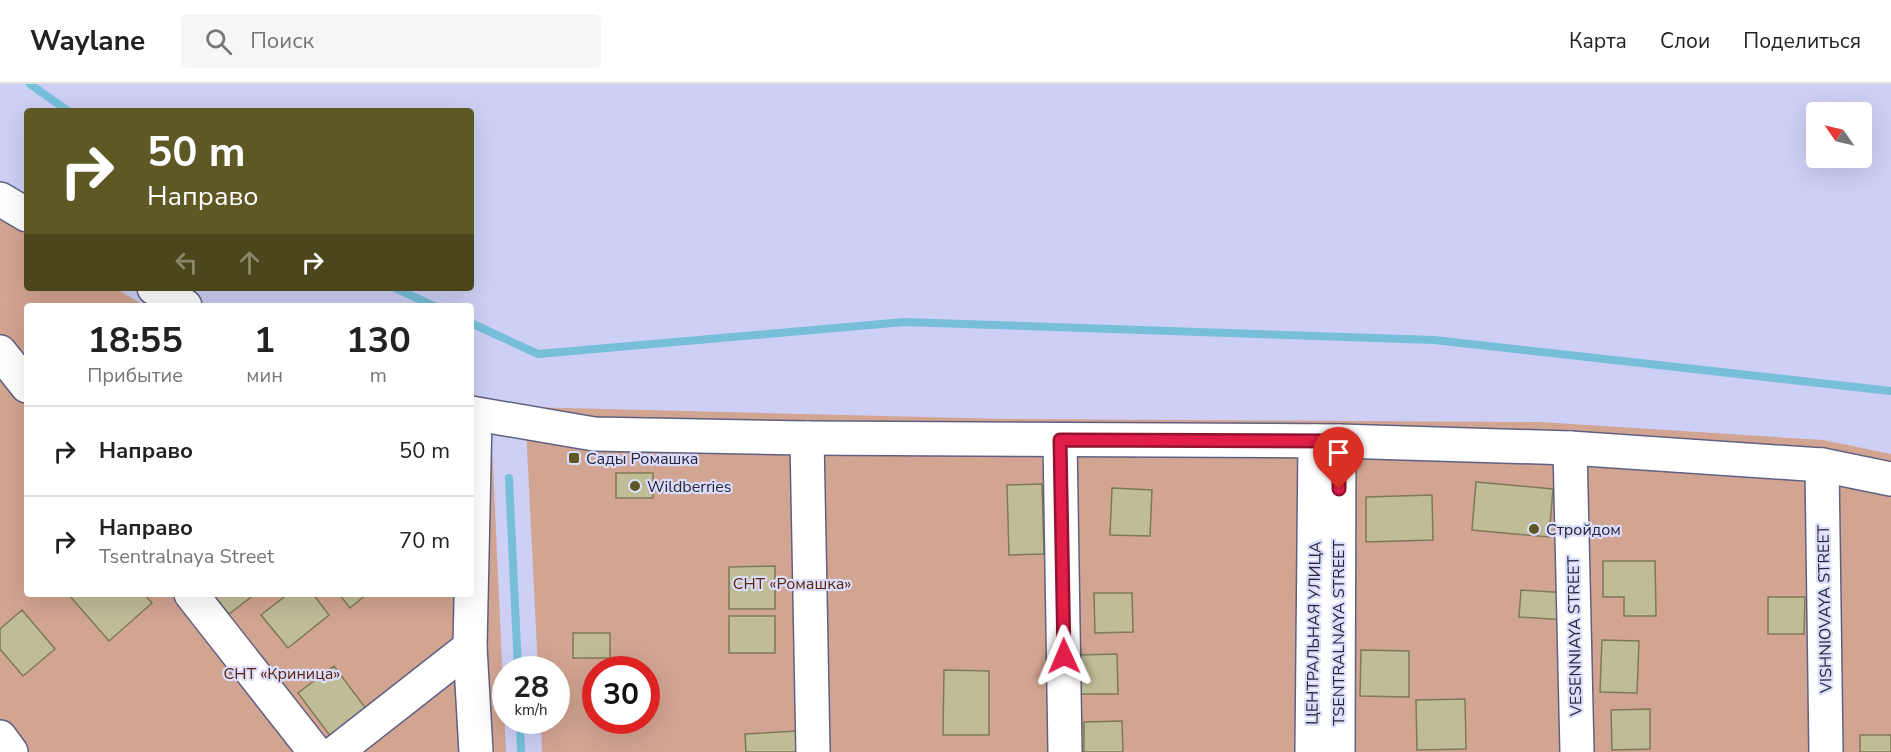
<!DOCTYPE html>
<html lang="ru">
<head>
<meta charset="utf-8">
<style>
	body { margin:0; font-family:"Nunito Sans",sans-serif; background:#f6f6f6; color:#222; height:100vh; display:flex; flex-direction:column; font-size:22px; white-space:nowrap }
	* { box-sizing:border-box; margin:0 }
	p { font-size:20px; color:#767676 }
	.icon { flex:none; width:33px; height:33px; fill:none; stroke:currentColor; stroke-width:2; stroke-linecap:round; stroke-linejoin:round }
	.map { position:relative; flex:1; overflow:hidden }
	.side { position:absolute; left:24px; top:219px; width:450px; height:294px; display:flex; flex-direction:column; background:#fff; border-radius:6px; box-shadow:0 6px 24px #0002 }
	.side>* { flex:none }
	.guide { position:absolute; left:24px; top:24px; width:450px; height:183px; border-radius:6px; box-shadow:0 6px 24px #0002; background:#5e5824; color:#fff; overflow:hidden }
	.needle { width:39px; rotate:304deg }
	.controls { position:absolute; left:1806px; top:18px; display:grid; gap:12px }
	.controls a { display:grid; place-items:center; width:66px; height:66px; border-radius:6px; background:#fff; box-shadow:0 6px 24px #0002; font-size:30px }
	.speed { position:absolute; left:492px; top:572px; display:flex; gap:12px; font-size:30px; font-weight:700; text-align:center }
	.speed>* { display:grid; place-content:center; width:78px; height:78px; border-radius:50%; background:#fff; box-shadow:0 6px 24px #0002; line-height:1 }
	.speed small { font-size:15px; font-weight:400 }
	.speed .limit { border:9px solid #d22; background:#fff; color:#111 }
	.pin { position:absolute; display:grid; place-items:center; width:51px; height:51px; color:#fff; margin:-62px -26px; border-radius:50% 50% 50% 0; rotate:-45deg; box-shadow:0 0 6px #0007 }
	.pin .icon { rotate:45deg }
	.me { position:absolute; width:66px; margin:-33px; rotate:359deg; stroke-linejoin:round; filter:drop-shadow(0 0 4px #0008) }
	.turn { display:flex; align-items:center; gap:21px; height:126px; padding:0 24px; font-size:27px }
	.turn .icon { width:78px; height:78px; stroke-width:2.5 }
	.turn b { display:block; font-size:42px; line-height:51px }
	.lanes { display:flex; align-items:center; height:57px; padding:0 24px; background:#0003; justify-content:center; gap:30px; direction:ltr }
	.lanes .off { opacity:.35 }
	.eta { display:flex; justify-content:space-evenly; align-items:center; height:102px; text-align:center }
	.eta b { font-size:36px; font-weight:700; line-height:42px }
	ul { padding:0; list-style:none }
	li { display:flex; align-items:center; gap:18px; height:90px; padding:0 24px; border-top:2px solid #e0e0e0 }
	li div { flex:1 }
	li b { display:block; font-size:22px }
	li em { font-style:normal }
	header { display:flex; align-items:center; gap:36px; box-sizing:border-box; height:84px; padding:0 30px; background:#fff; border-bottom:2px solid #e0e0e0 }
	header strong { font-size:28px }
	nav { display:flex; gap:33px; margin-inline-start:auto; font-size:21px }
	.search { width:420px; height:54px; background:#f6f6f6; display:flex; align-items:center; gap:15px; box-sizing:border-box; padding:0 21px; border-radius:6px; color:#767676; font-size:22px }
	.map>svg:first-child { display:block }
</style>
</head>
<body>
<header>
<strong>Waylane</strong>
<div class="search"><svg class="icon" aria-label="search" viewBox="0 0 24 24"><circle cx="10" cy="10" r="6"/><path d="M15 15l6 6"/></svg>Поиск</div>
<nav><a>Карта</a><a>Слои</a><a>Поделиться</a></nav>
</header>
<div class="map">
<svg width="1891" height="668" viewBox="0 0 1891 668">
	<rect width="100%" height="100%" fill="#cdcff5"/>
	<path fill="#d2a492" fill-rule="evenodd" d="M0,135L27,151V204H115L145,222H27V510H471V310L490,315L506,668H0Z
		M525,323L1006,335L1540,338L1823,356L1891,370V668H542L541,636H556V585H538ZM596,585H646V636H596Z"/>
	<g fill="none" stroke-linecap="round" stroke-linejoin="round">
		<path stroke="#77bfd9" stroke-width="8" d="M30,0L68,27
			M395,204L434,222
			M471,239L538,270L904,238L1434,256L1891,307
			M509,394L518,585
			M520,636L521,668"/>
	</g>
	<path fill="#c0bc96" stroke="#7d7a56" stroke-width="1.5" d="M616,389H653V414H616Z
		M1476,398L1553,405L1549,453L1472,446Z
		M1042,400L1044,470L1009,471L1007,401Z
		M1112,404L1152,406L1150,452L1110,451Z
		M1432,411L1433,456L1366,458V413Z
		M1603,477H1655L1656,532H1624V513H1603Z
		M775,482V525H729V483Z
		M1521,506L1569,509L1566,536L1519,533Z
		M1094,509H1132L1133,548L1095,549Z
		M68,510H144L152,519L109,557Z
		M213,510H255L229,530Z
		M288,510H313L329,531L288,564L261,531Z
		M339,510H367L350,524Z
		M1768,513H1805L1804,550H1768Z
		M22,526L55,565L23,592L0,565V545Z
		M729,532H775V569H729Z
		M573,549H610V574H573Z
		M1602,556L1639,557L1637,609L1600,608Z
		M1361,566L1409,567V613L1360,612Z
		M1117,570L1118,610H1079V571Z
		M334,582L367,626L331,653L298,609Z
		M944,586L989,587V651H943Z
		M1465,615L1466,665L1417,666L1416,616Z
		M1650,625V665L1612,666L1611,626Z
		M1122,637L1123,668H1084V638Z
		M796,647L798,668H746L745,650Z
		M1860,651H1891V668H1860Z"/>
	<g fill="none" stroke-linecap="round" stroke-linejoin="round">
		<g stroke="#606182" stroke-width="36">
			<path id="street" d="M0,268L27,302
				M807,354L813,668
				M1060,356L1065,668
				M1570,364L1577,668
				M1822,381L1826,668
				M191,510L315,668
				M0,653L11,668
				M336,668L470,563
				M1312,668L1315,357
				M1338,668L1339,357"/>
		</g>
		<g stroke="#606182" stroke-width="36">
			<path id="secondary" d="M0,115L27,131
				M154,204L185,222
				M471,329L594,350L807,354L1339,357L1570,364L1822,381L1891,395
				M475,331L470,563L476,668"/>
		</g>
		<use href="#street" stroke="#fff" stroke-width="33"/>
		<use href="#secondary" stroke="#fff" stroke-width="33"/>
	</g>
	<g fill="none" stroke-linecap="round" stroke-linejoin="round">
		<g stroke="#92132f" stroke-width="15">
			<path id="route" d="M1064,572L1060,356L1339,357V405"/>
		</g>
		<use href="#route" stroke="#e11d48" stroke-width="10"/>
	</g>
	<g fill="#5e5824" stroke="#dbddfc" stroke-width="2">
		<rect x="568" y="368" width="12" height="12" rx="3"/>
		<circle cx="635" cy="402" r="6"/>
		<circle cx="1534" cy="445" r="6"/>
	</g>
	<g text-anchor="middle" stroke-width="4.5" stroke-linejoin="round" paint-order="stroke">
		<g font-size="16" fill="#262735" stroke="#dbddfc" text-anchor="start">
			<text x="586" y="380">Сады Ромашка</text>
			<text x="647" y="408">Wildberries</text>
			<text x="1546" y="451">Стройдом</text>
		</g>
		<g font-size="16" fill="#5d260c" stroke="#dbddfc">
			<text x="792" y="505">СНТ «Ромашка»</text>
			<text x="282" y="595">СНТ «Криница»</text>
		</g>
		<g font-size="16" fill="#262735" stroke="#dbddfc">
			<text transform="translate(1824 525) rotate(-91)" y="6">VISHNIOVAYA STREET</text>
			<text transform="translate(1313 549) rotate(-89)" y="6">ЦЕНТРАЛЬНАЯ УЛИЦА</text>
			<text transform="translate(1338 549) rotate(-90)" y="6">TSENTRALNAYA STREET</text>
			<text transform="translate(1574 552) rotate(-91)" y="6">VESENNIAYA STREET</text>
		</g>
	</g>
</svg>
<div class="controls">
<a><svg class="needle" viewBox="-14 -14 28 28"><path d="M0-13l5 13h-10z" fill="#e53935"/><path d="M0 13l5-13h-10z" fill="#767676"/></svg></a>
</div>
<div class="speed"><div>28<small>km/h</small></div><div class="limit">30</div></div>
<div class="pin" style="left:1339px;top:405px;background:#d93025"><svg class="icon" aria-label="arrive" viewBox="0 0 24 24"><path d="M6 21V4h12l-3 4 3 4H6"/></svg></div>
<svg class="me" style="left:1064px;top:572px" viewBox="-20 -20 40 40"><path d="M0-17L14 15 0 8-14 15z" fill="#e11d48" stroke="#fff" stroke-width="4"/></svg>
<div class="guide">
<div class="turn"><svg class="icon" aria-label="right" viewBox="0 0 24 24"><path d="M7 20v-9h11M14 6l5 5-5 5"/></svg><div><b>50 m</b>Направо</div></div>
<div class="lanes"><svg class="icon off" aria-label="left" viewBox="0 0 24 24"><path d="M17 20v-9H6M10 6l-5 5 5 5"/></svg><svg class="icon off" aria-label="ahead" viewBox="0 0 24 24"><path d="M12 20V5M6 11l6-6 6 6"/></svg><svg class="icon" aria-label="right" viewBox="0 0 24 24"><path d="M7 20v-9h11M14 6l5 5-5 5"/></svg></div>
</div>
<section class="side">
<div class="eta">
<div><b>18:55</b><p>Прибытие</p></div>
<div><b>1</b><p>мин</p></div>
<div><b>130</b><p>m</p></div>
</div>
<ul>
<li><svg class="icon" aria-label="right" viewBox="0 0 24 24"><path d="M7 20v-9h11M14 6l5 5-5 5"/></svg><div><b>Направо</b></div><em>50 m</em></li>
<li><svg class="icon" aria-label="right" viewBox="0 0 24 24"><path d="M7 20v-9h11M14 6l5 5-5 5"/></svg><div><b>Направо</b><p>Tsentralnaya Street</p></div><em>70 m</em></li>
</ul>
</section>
</div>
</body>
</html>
